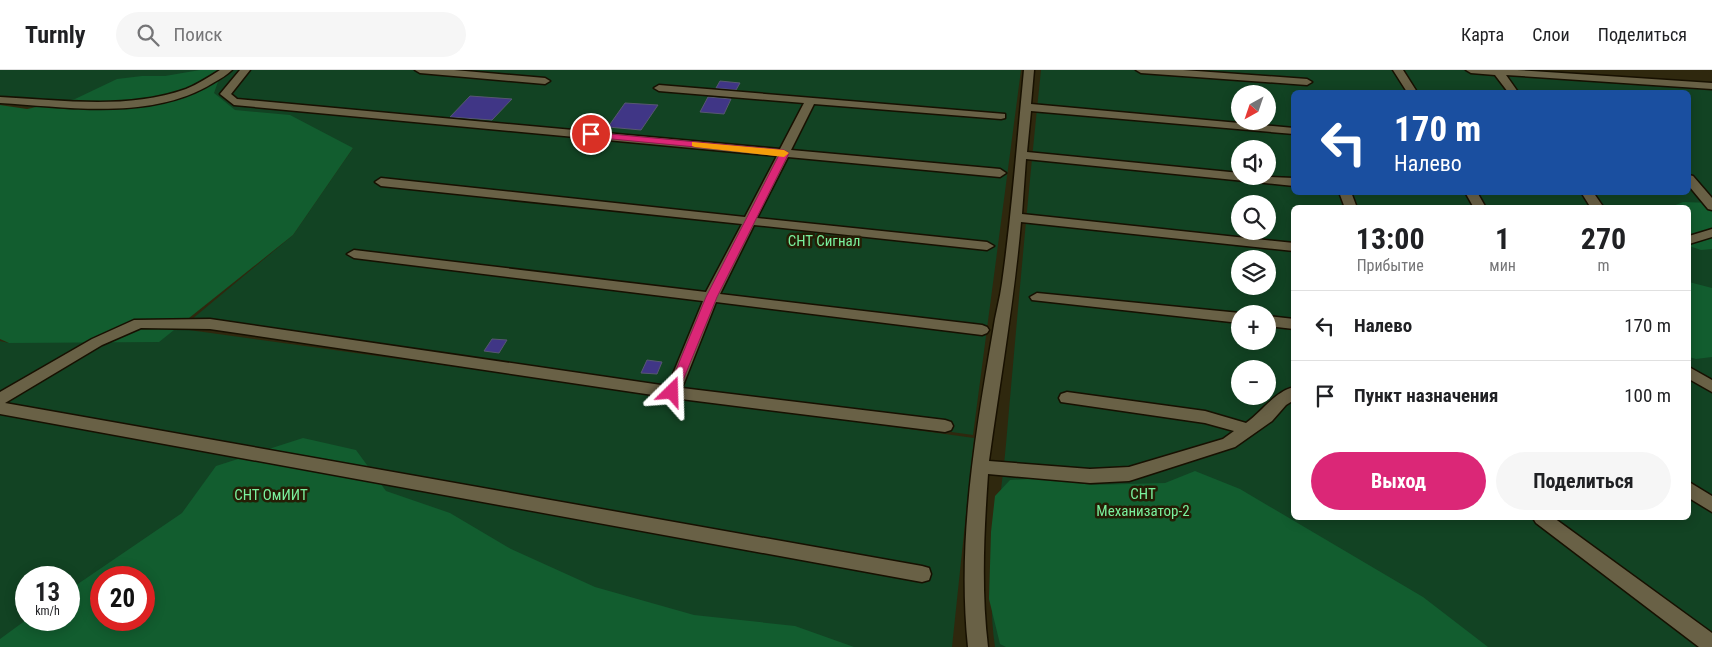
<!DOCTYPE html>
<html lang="ru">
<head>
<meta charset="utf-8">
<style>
	body { margin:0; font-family:"Roboto Condensed",sans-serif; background:#f6f6f6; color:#202124; height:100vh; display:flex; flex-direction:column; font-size:19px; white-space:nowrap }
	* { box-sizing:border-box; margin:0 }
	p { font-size:16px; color:#757577 }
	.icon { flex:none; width:28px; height:28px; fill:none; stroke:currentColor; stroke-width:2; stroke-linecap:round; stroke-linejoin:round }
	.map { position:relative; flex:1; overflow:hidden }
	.details { position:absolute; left:1291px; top:135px; width:400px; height:315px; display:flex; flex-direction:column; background:#fff; border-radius:8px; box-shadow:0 2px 12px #0003 }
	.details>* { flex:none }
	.banner { position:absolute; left:1291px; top:20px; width:400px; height:105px; border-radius:8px; box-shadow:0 2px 12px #0003; background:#1a4fa0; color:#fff; overflow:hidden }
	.needle { width:32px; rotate:220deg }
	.buttons { position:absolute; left:1231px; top:15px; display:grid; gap:10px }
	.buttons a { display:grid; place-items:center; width:45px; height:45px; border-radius:50%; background:#fff; box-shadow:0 2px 12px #0003; font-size:25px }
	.speed { position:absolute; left:15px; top:496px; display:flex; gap:10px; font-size:25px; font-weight:700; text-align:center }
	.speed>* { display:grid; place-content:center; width:65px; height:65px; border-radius:50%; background:#fff; box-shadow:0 2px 12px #0003; line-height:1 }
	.speed small { font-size:12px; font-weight:400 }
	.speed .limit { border:8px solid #d22; background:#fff; color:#111 }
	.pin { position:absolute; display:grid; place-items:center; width:42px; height:42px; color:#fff; margin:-21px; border:2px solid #fff; border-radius:50%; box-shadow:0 1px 5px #0007 }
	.me { position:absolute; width:55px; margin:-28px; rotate:22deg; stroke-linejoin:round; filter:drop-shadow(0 0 4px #0008) }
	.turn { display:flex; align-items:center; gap:18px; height:105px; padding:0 20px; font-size:22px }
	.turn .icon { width:65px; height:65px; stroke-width:2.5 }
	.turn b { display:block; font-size:35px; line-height:42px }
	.eta { display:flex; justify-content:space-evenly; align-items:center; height:85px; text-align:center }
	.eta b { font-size:30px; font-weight:700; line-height:35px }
	.cta { display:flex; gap:10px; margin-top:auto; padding:10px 20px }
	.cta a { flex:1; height:58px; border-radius:30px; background:#db2777; color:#fff; font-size:20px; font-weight:700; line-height:58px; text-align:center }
	.cta a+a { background:#f6f6f6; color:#202124 }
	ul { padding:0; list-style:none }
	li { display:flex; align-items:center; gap:15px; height:70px; padding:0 20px; border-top:1px solid #e0e0e0 }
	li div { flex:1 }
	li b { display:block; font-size:19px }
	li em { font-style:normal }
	header { display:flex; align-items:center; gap:30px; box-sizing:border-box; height:70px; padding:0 25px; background:#fff; border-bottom:1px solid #e0e0e0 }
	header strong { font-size:24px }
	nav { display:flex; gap:28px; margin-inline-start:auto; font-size:18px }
	.search { width:350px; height:45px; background:#f6f6f6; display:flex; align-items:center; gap:12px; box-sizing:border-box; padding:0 18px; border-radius:28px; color:#757577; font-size:19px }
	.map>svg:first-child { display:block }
</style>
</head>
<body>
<header>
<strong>Turnly</strong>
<div class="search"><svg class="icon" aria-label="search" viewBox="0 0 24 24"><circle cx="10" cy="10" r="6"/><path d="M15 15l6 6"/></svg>Поиск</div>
<nav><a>Карта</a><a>Слои</a><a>Поделиться</a></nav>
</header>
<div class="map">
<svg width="1712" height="577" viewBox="0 0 1712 577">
	<rect width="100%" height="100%" fill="#2f280e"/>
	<path fill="#124323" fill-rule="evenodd" d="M0,0H1021L973,365L185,255L293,165L353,78L0,33Z
		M1041,0H1516L1712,14V577H995C985,509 1000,442 1006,374C1017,249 1028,124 1041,0ZM1294,22H1689V122H1294ZM1240,24H1268V51H1240ZM1240,79H1268V106H1240ZM1240,134H1268V161H1240ZM1294,138H1689V448H1294ZM1240,189H1268V216H1240ZM1240,244H1268V271H1240ZM1240,299H1268V326H1240Z
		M182,259L974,368L952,577H0V271L9,273ZM26,508H69V550H26ZM101,508H144V550H101Z"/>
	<path fill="#125d2f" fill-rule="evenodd" d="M200,0H217L219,9L214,23L235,40L290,45L353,78L293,165L159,272L9,273L0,269V35L27,39L75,29L117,9L142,6H165Z
		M1683,132L1712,133V179L1701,180L1689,176V138H1668Z
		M1689,212L1712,218V287L1696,289L1689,287Z
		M303,368L356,380L386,421L450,443L511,479L595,517L694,545L795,556L854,577H0V569L26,550H69V520L182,443L216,396ZM101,508H144V550H101Z
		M1195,401L1240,419L1423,527L1488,577H1006L1000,574L989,529L991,462L995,426L1010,410L1045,408L1092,415L1165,413Z"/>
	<path fill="#403686" stroke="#575771" d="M720,11L740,13L736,20L716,18Z
		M470,26L512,29L492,50L450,47Z
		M708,27L731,29L724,44L700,42Z
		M625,33L658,35L641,60L608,57Z
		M492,269L507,270L499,283L484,281Z
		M647,290L662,292L657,304L641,303Z"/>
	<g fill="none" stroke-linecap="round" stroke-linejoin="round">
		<g stroke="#171000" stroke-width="3">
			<path id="minor" d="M220,0H232C227,5 220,9 213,13C152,51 68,37 0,33V27C61,30 127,40 186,19C198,14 209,7 220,0Z
				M240,0H250L231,24L237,29L780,79L804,33L659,21L654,18L659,15L1005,44V48L1001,49L814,34L791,80L1000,99L1006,103L1000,107L788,87L757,148L987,172L994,176L987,180L754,155L720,224L982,255L987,257L989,260L987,263L982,265L716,232L682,318L945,350L951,352L953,356L951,360L945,362L673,328L210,259L141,258L102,275L5,333L922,496L929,498L931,504L929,510L922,512L0,344V322L92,269L134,250L210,249L668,316L703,231L354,188L347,184L354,180L706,222L742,154L381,116L375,112L381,108L745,147L777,86L234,35L220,24Z
				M415,0H454L545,8L550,11L545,14L420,3Z
				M1024,0H1034L1031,34L1294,58V64L1031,41L1027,82L1240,103V106L1294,108V116L1026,89L1022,144L1294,173V181L1021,152C1014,232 1000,311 989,391L1090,399L1129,397L1223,369L1234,361L1205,353L1061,332L1059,328L1061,324L1067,322L1205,341L1246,353C1262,342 1274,322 1294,317V330L1286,335L1272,351L1235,377L1129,411L1090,413L988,404C984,462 981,519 988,577H968C957,472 975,365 993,261C995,245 1000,229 1002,213C1012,142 1017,71 1024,0Z
				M1136,0H1183L1307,9L1312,12L1307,15L1141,3Z
				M1393,0H1403L1417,22H1407Z
				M1466,0H1517L1712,13V19L1506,5L1518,22H1508L1495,5L1471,3Z
				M1689,105L1693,106L1712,128V140L1708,139L1689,116Z
				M1339,122H1351L1357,138H1345Z
				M1465,122H1477L1486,138H1474Z
				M1581,122H1593L1604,138H1591Z
				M1712,159V167L1689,174V166Z
				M1037,223L1240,243L1241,244L1240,253L1032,230L1030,227Z
				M1268,246L1294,249V259L1268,256Z
				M1689,297L1712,310V322L1689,309Z
				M1689,412L1712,426V442L1689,428Z
				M1533,448H1554L1712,563V577H1699L1536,453Z"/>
		</g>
		<use href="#minor" fill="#696146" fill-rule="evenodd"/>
	</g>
	<path fill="#db2777" stroke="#8e194d" d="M588,62L784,80L789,83L717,227L677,325H668L667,322L706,227L779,85L591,67L587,64Z"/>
	<path fill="#f59e0b" d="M692,72L784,80L789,83L784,87L695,77L692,76Z"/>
	<g text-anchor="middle" stroke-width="5" stroke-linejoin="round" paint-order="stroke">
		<g font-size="15" fill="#7af19d" stroke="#251e05">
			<text x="824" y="176">СНТ Сигнал</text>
			<text x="1143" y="429">СНТ<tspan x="1143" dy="17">Механизатор-2</tspan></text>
			<text x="271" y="430">СНТ ОмИИТ</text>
		</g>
	</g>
</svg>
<div class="buttons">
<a><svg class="needle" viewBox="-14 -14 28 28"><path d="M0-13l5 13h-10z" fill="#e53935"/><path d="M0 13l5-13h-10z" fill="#757577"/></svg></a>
<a><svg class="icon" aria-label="sound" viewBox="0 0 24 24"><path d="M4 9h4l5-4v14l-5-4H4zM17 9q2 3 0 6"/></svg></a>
<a><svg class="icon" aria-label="search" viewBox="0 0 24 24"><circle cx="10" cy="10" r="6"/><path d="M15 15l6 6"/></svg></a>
<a><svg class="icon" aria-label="layers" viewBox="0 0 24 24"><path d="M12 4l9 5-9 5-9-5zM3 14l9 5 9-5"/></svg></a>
<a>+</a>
<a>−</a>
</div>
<div class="speed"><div>13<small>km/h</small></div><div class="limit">20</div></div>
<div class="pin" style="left:591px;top:64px;background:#d93025"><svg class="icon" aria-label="arrive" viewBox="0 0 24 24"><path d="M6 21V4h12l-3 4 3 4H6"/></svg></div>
<svg class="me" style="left:672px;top:322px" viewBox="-20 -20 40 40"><path d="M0-17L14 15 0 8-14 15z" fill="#db2777" stroke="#fff" stroke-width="4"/></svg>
<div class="banner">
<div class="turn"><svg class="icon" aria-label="left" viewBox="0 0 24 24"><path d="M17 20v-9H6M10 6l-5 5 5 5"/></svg><div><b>170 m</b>Налево</div></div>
</div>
<section class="details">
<div class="eta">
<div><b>13:00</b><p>Прибытие</p></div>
<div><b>1</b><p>мин</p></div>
<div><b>270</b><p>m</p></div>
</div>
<ul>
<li><svg class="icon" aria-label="left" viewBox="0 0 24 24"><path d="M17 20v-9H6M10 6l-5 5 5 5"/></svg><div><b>Налево</b></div><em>170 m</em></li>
<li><svg class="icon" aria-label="arrive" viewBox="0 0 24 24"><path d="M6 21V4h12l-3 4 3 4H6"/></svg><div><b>Пункт назначения</b></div><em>100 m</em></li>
</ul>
<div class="cta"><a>Выход</a><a>Поделиться</a></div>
</section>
</div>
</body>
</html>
